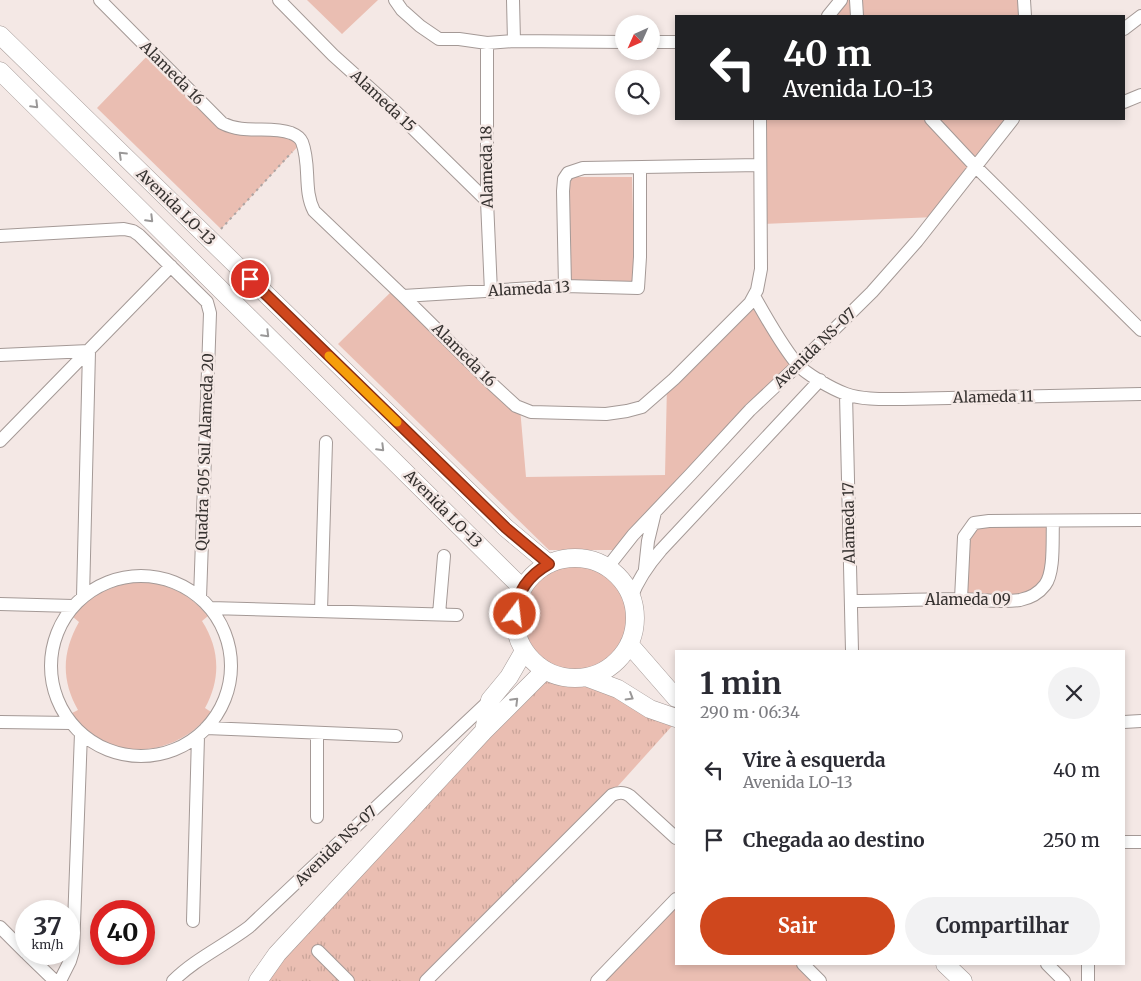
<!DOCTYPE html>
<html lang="pt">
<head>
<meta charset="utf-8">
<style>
	body { margin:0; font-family:Merriweather,serif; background:#f2f2f3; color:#2b2b33; height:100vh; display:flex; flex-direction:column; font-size:19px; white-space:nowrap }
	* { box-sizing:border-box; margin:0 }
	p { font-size:16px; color:#7c7c81 }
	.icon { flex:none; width:28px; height:28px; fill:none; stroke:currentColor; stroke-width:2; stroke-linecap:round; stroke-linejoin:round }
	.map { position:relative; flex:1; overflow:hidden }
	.details { position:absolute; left:675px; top:650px; width:450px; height:315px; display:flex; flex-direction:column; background:#fff; border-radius:0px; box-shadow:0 2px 8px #0003 }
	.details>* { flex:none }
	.top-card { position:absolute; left:675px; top:15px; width:450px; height:105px; border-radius:0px; box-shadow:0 2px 8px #0003; background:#202124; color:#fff; overflow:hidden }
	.needle { width:32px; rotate:225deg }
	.tools { position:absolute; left:615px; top:15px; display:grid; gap:10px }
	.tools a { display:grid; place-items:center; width:45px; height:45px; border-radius:50%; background:#fff; box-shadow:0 2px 8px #0003; font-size:25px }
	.speed { position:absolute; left:15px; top:900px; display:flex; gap:10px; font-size:25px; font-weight:700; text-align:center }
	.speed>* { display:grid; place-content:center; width:65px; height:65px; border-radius:50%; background:#fff; box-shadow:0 2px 8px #0003; line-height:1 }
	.speed small { font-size:12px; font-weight:400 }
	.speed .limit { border:8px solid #d22; background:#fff; color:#111 }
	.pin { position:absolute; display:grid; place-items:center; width:42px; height:42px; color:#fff; margin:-21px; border:2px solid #fff; border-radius:50%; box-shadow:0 1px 5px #0007 }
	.me { position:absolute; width:55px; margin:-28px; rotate:15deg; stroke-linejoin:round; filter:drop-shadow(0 0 4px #0008) }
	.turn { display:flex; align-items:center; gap:18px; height:105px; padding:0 25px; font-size:22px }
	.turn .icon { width:65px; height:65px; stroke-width:2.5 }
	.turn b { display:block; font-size:35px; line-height:42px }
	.round { display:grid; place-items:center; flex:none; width:52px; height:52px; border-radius:26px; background:#f2f2f3 }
	.headline { display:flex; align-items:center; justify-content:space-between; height:85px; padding:0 25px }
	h1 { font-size:30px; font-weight:700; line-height:38px }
	.cta { display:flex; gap:10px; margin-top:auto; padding:10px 25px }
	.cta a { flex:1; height:58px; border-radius:30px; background:#cf471d; color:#fff; font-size:20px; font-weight:700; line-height:58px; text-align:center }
	.cta a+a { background:#f2f2f3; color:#2b2b33 }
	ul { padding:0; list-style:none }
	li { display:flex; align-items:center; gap:15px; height:70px; padding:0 25px }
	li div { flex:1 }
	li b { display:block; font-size:19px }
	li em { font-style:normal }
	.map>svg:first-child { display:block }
</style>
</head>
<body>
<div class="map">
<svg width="1141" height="981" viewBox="0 0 1141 981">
	<defs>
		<pattern id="grass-tufts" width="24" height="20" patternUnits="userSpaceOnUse" patternTransform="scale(1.25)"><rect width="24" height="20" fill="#eabeb2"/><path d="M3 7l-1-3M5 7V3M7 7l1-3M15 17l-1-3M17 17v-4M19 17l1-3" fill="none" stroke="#c9a499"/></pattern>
	</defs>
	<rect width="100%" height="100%" fill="#f4e8e5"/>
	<path fill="url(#grass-tufts)" d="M545,670L586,677L650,709L672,726L600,806L427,981H251Z"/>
	<path fill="#eabeb2" d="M307,0H378L342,34Z
		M841,0H1024L1025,16H828Z
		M151,52L216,118L302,142L221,229L97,108Z
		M760,119H1016L936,217L761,224Z
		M569,177H632L635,289L570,284Z
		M395,288L520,408L526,477L665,475L667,385L754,296L798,365L620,550H549L338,344Z
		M1053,521L1050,572L1029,598L961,599L968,529Z
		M515 618a59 59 0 1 1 118 0a59 59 0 1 1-118 0Z
		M140,582C168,583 190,594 208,616L202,621C220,649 221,679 205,708L211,712C178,758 103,766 72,713L78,710C61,680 62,652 79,622L73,617C88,595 114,584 140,582Z
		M676,899V964H803L820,981H596Z"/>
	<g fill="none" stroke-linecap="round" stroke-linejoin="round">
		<g stroke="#a49996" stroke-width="14">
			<path id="street" d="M100,0L222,123C245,135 269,125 291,133C296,135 300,137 302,142C311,165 303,190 314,211L403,296L492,384L516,406L531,412L606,414L627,411L642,407L674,379L750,303L757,290L761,269L760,119
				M279,0L333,55L393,109L487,201
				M395,0L402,10L420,26L439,39H459L487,43L514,41L624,42
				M513,0L514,41
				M856,0L857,16
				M1024,0L1025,16
				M828,16L841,0
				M1124,29L1141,16
				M651,42H676
				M487,43V201L491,292
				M1124,102L1141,95
				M931,119L975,166L1141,330
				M0,236L124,229L133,231L139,235L207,302L210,313L200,598
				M565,286L563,191L564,179L568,173L583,168L760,165
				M403,296L565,286L638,288L640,257V168
				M754,296C767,319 780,343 797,364C806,374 832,389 846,394C863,400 884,399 903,399L1141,394
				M0,355L89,351L83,597
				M846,394L852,651
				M0,441L171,266
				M607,568L633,535L691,474L750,410L798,365L872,292L917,241L1013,119
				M645,569L648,541L655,512
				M51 666a90 90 0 1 1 180 0a90 90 0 1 1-180 0Z
				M631,598C638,579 648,565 661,550L820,380
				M961,599L964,537L974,523L989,521L1141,520
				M851,601C887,601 923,599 958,599C979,599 999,603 1020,600C1030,598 1039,593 1045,585C1055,572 1052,538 1053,521
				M0,604L73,606
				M210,608L457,615
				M321,611L326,442
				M439,614L444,556
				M0,722L71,723
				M1124,722L1141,721
				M206,728L396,736
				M317,817V733
				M1124,842H1141
				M193,921L198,736
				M0,927L26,953
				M318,951L348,981
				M27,954L55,981
				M803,964L820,981
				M1047,964L1064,981
				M1088,964V981
				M60,981L70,961L73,951L81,733
				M173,981C195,959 224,946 249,927L490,700
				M426,981L612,795C619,792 624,792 630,796L676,838
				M597,981L676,899"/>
		</g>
		<g stroke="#a49996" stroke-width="19">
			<path id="secondary" d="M0,35L506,528L549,564
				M0,71L522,588
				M515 618a60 60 0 1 1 120 0a60 60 0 1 1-120 0Z
				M629,644L676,698
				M586,677L618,689L650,709L676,718
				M484,731L490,700L509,677L524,651
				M945,964L963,981
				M258,981L277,954L484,731L545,670"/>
		</g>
		<path stroke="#ada4a2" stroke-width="2" stroke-dasharray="2.5 4" stroke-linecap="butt" d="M221,229L292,152"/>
		<use href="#street" stroke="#fff" stroke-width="12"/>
		<use href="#secondary" stroke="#fff" stroke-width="18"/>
	</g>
	<defs><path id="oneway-chevron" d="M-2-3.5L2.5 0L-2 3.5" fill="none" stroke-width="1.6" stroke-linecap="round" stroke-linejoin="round" transform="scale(1.25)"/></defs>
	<g stroke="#9a9898">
		<use href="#oneway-chevron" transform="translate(35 105) rotate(45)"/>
		<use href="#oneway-chevron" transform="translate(122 155) rotate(-136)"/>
		<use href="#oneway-chevron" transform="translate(150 219) rotate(45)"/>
		<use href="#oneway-chevron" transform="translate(266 334) rotate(45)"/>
		<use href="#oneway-chevron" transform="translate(381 448) rotate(45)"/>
		<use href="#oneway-chevron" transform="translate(630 697) rotate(31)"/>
		<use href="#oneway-chevron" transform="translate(515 701) rotate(-45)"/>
	</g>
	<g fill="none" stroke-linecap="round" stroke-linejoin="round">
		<g stroke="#872e13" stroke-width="12">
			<path id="route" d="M250,279L506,528L549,564C529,575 517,591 515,614"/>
		</g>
		<use href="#route" stroke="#cf471d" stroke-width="9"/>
		<path stroke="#f59e0b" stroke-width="9" d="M329,356L397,422"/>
	</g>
	<g text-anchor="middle" stroke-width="5" stroke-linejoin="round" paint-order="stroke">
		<g font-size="15" fill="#363230" stroke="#f4e8e5">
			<text transform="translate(172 73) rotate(45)" y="5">Alameda 16</text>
			<text transform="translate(383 101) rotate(43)" y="5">Alameda 15</text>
			<text transform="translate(487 167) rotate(-91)" y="5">Alameda 18</text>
			<text transform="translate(176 207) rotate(44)" y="5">Avenida LO-13</text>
			<text transform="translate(529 289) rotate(-3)" y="5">Alameda 13</text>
			<text transform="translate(815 348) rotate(-44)" y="5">Avenida NS-07</text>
			<text transform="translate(464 355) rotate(45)" y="5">Alameda 16</text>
			<text transform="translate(993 397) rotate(-1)" y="5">Alameda 11</text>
			<text transform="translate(205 452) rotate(-88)" y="5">Quadra 505 Sul Alameda 20</text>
			<text transform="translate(443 509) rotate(45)" y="5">Avenida LO-13</text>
			<text transform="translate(849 523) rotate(-91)" y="5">Alameda 17</text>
			<text x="968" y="605">Alameda 09</text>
			<text transform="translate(336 846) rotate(-44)" y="5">Avenida NS-07</text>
		</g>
	</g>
</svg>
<div class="tools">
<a><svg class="needle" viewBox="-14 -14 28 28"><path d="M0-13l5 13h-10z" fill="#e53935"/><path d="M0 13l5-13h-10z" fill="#7c7c81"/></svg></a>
<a><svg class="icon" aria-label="search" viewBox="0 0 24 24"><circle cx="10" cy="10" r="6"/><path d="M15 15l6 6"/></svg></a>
</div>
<div class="speed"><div>37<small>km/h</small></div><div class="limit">40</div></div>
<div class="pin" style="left:250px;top:279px;background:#d93025"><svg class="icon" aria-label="arrive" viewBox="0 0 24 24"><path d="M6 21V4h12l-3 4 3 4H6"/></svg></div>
<svg class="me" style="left:515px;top:614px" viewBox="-20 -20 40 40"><circle r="17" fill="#cf471d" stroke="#fff" stroke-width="3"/><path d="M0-11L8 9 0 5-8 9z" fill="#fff"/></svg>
<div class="top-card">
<div class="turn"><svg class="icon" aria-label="left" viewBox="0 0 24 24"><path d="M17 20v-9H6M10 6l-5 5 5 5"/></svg><div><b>40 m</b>Avenida LO-13</div></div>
</div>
<section class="details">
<div class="headline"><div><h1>1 min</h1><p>290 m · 06:34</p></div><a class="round"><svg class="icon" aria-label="close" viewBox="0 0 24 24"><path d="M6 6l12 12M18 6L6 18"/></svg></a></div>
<ul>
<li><svg class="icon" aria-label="left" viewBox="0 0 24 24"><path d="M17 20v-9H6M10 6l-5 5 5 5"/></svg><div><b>Vire à esquerda</b><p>Avenida LO-13</p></div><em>40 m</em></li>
<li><svg class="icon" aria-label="arrive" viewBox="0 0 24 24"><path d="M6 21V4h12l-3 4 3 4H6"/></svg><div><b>Chegada ao destino</b></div><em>250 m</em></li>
</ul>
<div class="cta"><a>Sair</a><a>Compartilhar</a></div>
</section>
</div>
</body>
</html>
